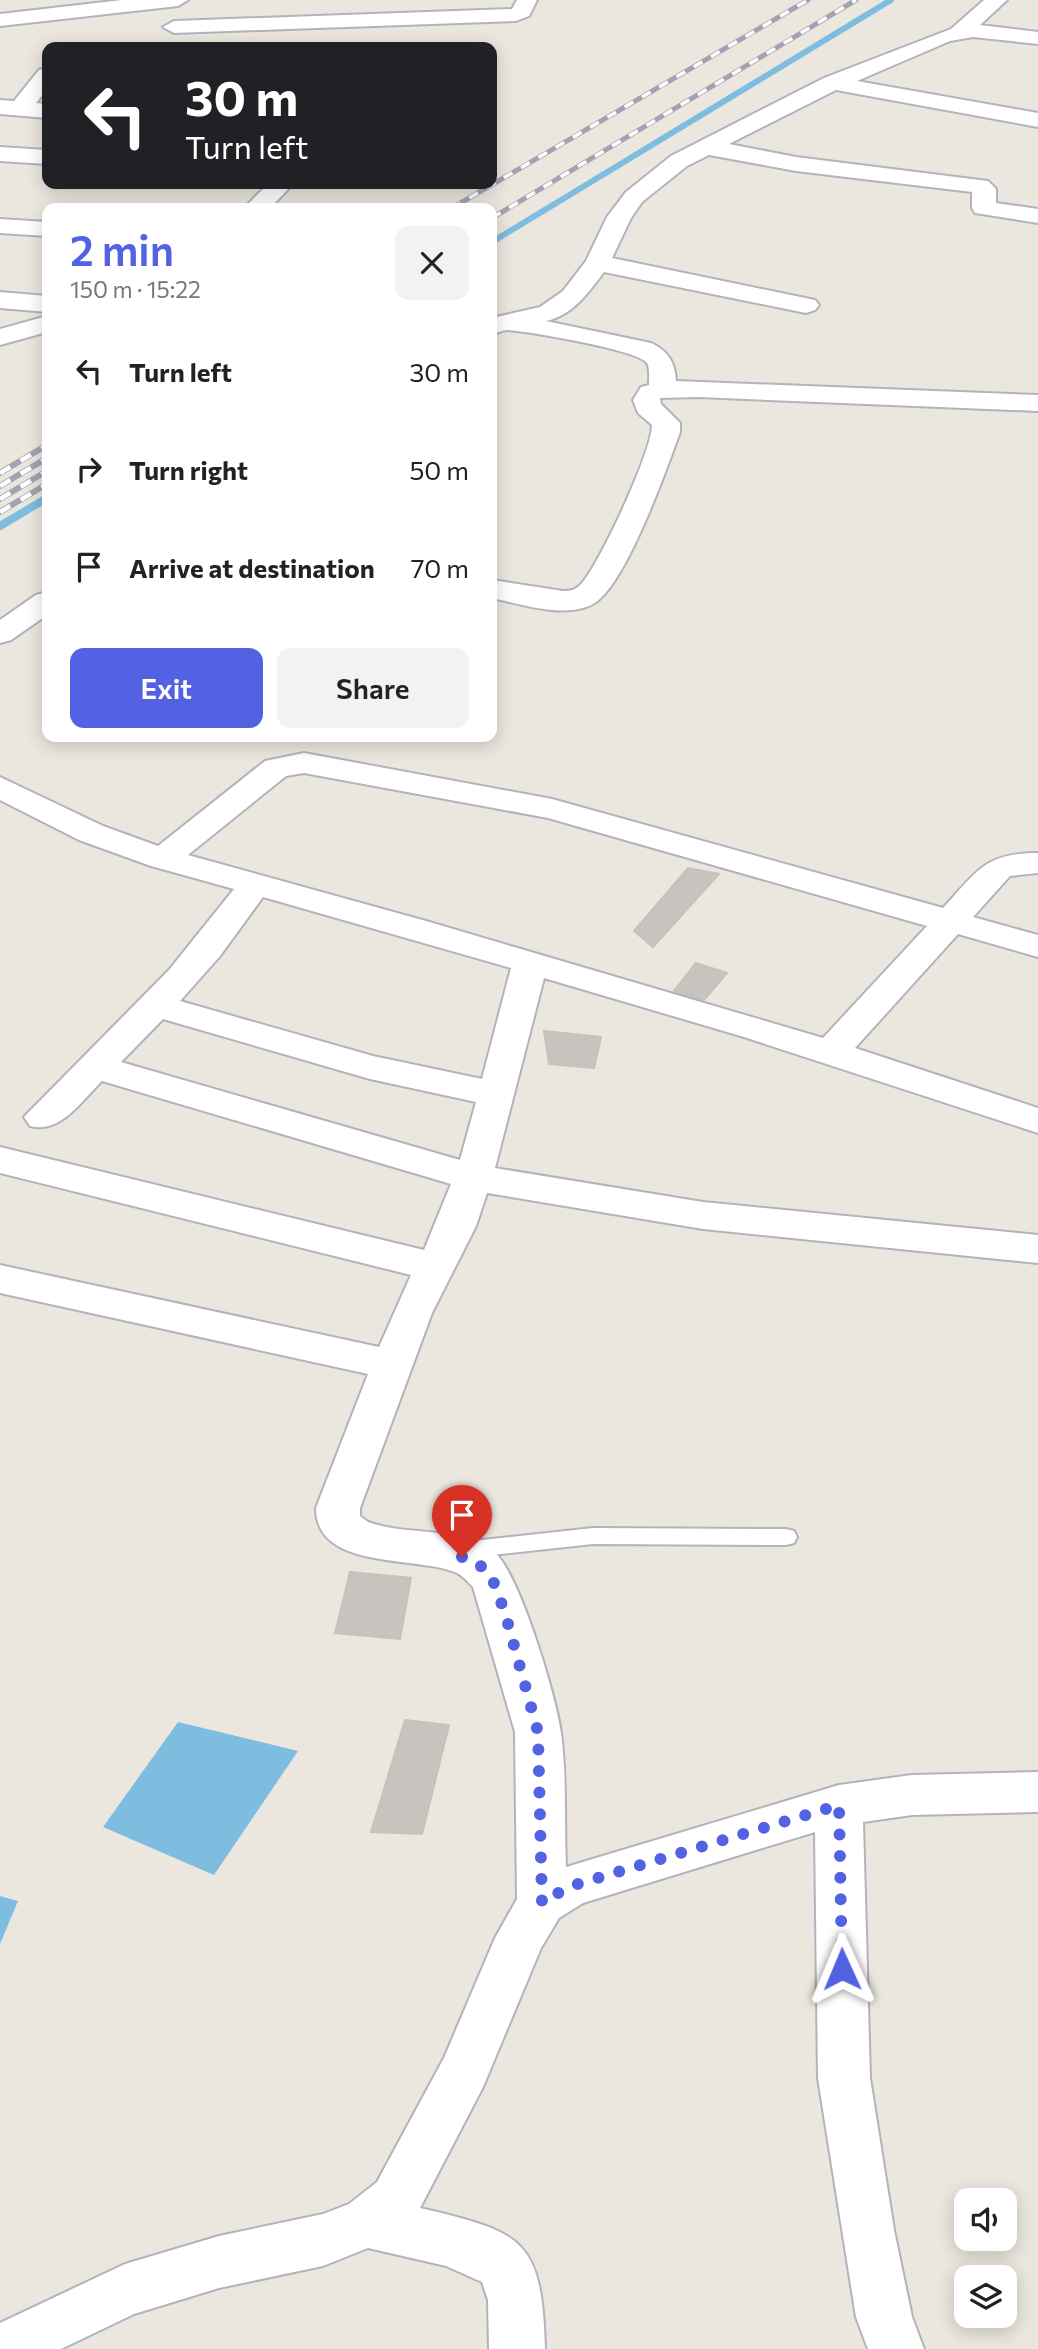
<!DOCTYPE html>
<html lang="en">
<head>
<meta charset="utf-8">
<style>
	body { margin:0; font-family:Commissioner,sans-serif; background:#f2f2f2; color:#222; height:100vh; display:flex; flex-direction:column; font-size:26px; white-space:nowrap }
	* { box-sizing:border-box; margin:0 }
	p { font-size:23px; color:#767676 }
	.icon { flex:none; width:38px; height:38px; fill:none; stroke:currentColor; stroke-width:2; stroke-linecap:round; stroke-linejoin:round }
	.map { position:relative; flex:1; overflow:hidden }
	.details { position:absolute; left:42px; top:203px; width:455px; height:539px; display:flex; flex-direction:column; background:#fff; border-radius:14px; box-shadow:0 4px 18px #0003 }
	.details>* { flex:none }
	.guide { position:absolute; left:42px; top:42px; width:455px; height:147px; border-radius:14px; box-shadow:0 4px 18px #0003; background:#202124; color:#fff; overflow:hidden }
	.fabs { position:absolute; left:954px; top:2188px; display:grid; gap:14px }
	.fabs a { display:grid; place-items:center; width:63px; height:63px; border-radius:14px; background:#fff; box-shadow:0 4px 18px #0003; font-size:35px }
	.pin { position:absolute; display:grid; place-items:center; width:60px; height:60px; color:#fff; margin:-72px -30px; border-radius:50% 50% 50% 0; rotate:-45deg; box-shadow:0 0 7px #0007 }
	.pin .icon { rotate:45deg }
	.me { position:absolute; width:77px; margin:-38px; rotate:359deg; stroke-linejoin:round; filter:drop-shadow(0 0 5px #0008) }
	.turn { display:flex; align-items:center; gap:24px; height:147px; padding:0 28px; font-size:32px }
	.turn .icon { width:91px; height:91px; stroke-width:2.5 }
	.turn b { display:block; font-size:49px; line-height:60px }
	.round { display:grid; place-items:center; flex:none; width:74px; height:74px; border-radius:14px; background:#f2f2f2 }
	.head { display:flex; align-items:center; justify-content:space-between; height:119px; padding:0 28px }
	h1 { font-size:42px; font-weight:600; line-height:52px; color:#5361e3 }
	.cta { display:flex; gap:14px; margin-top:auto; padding:14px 28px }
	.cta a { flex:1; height:80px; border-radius:14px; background:#5361e3; color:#fff; font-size:28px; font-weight:600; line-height:80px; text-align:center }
	.cta a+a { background:#f2f2f2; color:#222 }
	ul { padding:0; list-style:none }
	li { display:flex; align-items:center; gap:21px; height:98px; padding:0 28px }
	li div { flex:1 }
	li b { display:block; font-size:26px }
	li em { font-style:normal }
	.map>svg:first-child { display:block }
</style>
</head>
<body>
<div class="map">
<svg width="1038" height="2349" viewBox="0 0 1038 2349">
	<rect width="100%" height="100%" fill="#ebe7df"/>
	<path fill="#7fbde0" d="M178,1722L298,1751L214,1875L103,1827Z
		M0,1896L18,1901L0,1944Z"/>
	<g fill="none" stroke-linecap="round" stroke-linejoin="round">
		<path stroke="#7fbde0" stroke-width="6" d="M492,242L891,0"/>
		<path stroke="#7fbde0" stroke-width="8" d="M0,526L47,498"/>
	</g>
	<path fill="#c7c3be" stroke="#c6c2b8" stroke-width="2" d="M688,868L719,874L653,947L634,931Z
		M696,963L727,973L704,1000L674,991Z
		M544,1031L601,1037L594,1068L549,1064Z
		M350,1572L411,1578L400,1639L335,1633Z
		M405,1720L449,1725L422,1834L371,1832Z"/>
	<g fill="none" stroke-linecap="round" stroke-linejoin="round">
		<g stroke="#b2b3bd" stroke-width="4">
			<path id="service" d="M593,1528L786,1529L794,1531L797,1537L794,1543L786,1545L593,1544L463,1558L455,1556L452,1550L455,1544L463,1542Z"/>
		</g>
		<g stroke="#b2b3bd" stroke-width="4">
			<path id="minor" d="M122,0H188L178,6L0,26V14Z
				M517,0H537L529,16L516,21L174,33L163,27L174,21L512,9Z
				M984,0H1007L980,25L1038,32V44L973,37L950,41L857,81L1038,113V127L836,90L729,144L796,157L988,181L996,189V203L1038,209V223L975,213L972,208V192L796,171L709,155L687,166L642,202L631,218L612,258L815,300L819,305L815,310L806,313L604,272C588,293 573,315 546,321L651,343C668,351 675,362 676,381L1038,395V411L698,397L660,398L661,404L680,423V432C667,468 625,587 593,604C565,619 520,604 492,598V580L563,591C571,591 576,590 582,583C600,563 652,451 652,425L638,413L633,400L641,387L649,385C649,378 650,368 647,363C639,350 526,331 508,330C503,330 497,333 492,334V318L540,307L563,291L586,261L607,217L626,192L671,156L824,78L951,29Z
				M47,68V89L36,103L47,104V118L0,114V100L14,101L39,70Z
				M0,147L47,150V164L0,161Z
				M268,184H293L270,208H244Z
				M0,219L47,222V236L0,233Z
				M0,292L47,296V312L0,308Z
				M47,316V332L0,345V329Z
				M47,592V615L11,640L0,643V620L36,595Z
				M304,753L552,799L943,908C977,872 984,853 1038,853V873L1010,876L973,917L1038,935V957L958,934L855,1048L1038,1108V1133L744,1037L544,978L495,1168L703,1202L1038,1235V1263L703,1229L487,1193L476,1226L432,1313L360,1508V1516L368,1522C406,1536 456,1526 492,1550C518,1568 557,1699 561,1733C567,1777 564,1823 566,1867L839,1785L912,1775L1038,1772V1812L912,1815L863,1822L870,2078L894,2230L912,2317L924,2349H868L856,2317L818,2078L815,1832L583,1903L559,1918L541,1948L483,2087L420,2208C524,2232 542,2240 545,2349H489L488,2300L482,2282L446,2266L368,2248L323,2266L219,2288L134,2314L61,2349H0V2323L125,2264L219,2236L323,2214L349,2204L377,2182L444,2058L495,1938L517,1899L515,1732L473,1587C468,1582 463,1576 457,1573C416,1555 316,1571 316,1508L368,1374L0,1293V1265L379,1347L411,1275L0,1173V1147L424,1250L451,1184L102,1081C81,1101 61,1134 30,1126L24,1117L169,970L234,889L151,866L79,840L0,800V777L103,826L158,846L265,761ZM304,773L548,818L927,926L823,1038L426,921L188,855L286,776ZM263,897L511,968L482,1079L373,1056L180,1001L220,956ZM163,1019L370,1079L476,1102L460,1160L121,1062Z"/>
		</g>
		<use href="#service" fill="#fff" fill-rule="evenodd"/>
		<use href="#minor" fill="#fff" fill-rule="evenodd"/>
		<g stroke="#a2a3b2" stroke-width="5">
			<path id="rail-far1" d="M452,208L808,0
				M492,218L856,0"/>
		</g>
		<g stroke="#a2a3b2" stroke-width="6">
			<path id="rail" d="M0,473L47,445
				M0,486L47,458
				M0,499L47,471
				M0,512L47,484"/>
		</g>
		<use href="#rail-far1" stroke="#fff" stroke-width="3.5" stroke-dasharray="10" stroke-linecap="butt"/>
		<use href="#rail" stroke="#fff" stroke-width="4.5" stroke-dasharray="12" stroke-linecap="butt"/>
	</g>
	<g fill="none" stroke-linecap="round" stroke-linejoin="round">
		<path stroke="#5361e3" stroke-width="12" stroke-dasharray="0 21.6" d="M462,1557L477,1562L492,1578L505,1613L538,1732L542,1903L568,1887L839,1805L842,1969"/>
	</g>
</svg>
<div class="fabs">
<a><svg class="icon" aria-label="sound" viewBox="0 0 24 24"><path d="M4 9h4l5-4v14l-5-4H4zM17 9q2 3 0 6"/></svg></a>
<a><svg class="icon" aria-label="layers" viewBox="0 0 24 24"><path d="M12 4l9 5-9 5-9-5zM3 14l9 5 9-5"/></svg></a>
</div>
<div class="pin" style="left:462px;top:1557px;background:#d93025"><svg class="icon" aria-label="arrive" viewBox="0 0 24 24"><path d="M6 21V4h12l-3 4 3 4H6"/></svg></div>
<svg class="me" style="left:842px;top:1969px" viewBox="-20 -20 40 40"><path d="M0-17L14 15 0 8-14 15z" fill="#5361e3" stroke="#fff" stroke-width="4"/></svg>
<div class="guide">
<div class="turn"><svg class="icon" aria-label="left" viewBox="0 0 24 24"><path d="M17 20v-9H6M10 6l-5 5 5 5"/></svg><div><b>30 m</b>Turn left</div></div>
</div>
<section class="details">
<div class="head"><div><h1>2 min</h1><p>150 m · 15:22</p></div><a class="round"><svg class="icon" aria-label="close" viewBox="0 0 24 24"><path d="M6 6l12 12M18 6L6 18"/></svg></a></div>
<ul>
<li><svg class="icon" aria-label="left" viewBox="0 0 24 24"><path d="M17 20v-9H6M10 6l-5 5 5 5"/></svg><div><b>Turn left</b></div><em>30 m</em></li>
<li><svg class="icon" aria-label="right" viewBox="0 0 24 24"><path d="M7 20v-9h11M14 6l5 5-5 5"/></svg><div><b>Turn right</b></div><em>50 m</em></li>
<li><svg class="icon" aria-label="arrive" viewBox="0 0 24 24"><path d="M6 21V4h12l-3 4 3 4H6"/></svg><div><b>Arrive at destination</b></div><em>70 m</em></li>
</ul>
<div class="cta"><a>Exit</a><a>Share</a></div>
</section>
</div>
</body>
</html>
